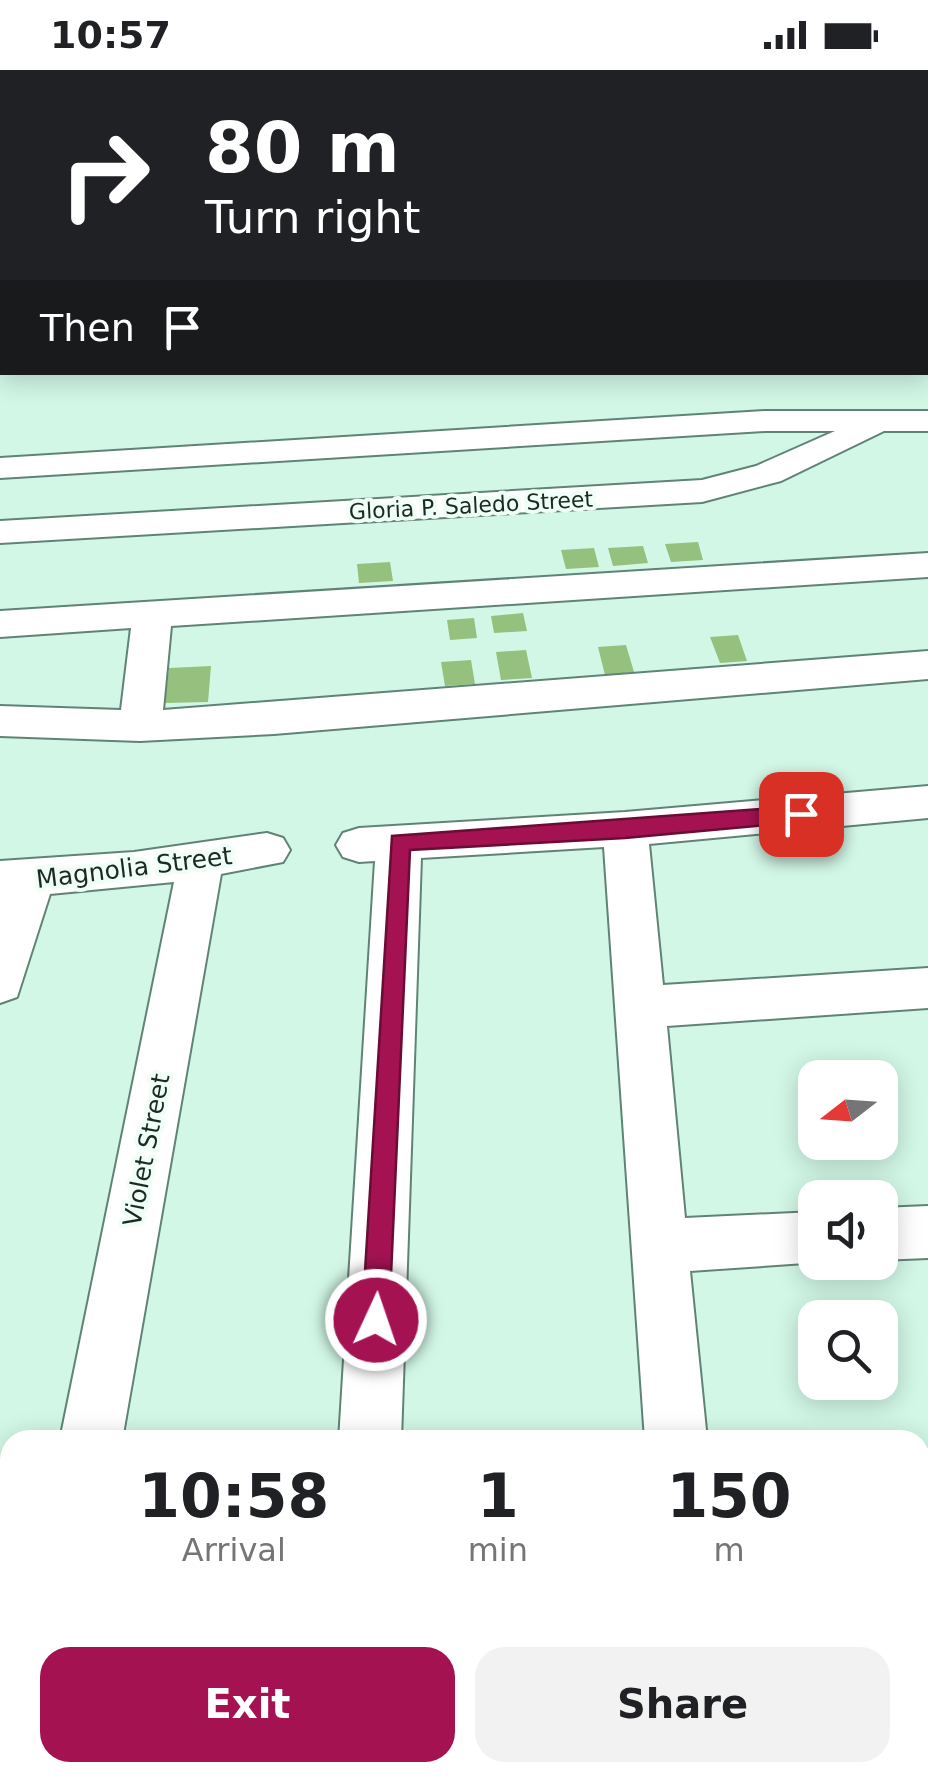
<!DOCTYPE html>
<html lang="en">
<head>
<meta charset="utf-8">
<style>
	body { margin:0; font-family:"DejaVu Sans",sans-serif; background:#f2f2f2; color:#202124; height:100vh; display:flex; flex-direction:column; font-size:38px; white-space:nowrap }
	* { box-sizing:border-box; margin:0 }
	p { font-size:32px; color:#757577 }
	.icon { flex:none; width:55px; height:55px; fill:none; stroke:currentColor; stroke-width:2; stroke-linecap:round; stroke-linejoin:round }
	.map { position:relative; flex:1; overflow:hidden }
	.details { position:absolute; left:0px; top:1360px; width:930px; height:352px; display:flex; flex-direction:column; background:#fff; border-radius:30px 30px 0 0; box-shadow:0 5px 25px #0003 }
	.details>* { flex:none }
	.hud { position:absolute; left:0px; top:0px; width:930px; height:305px; box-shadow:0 5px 25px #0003; background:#202124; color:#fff; overflow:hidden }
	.needle { width:65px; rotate:253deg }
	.fabs { position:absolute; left:798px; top:990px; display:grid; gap:20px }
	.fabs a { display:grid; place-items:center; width:100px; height:100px; border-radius:20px; background:#fff; box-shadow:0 5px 25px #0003; font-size:50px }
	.pin { position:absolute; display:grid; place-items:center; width:85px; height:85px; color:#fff; margin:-42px; border-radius:20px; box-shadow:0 5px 15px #0006 }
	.me { position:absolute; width:110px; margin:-55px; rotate:3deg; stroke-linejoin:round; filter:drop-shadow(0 0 8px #0008) }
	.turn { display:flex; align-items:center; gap:35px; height:210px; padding:0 40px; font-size:45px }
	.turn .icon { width:130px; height:130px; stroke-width:2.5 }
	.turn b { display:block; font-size:70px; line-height:85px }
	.then { display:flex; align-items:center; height:95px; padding:0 40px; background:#0003; gap:20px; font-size:38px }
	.eta { display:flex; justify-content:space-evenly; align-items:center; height:170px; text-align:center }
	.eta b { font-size:60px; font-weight:600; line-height:70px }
	.button { display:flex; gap:20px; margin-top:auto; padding:20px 40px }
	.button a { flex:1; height:115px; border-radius:30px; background:#a41252; color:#fff; font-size:40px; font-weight:600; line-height:115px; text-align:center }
	.button a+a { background:#f2f2f2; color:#202124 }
	.status { display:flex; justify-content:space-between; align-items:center; height:70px; padding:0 50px; background:#fff; direction:ltr }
	.status svg { height:28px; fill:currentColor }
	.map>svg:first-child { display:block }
</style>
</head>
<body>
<div class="status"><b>10:57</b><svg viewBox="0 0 49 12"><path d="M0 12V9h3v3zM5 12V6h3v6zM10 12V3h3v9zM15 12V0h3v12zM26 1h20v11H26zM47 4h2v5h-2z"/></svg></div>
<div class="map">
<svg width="928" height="1712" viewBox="0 0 928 1712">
	<rect width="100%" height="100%" fill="#d2f7e7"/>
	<path fill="#95c07d" d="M698,472L703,490L671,492L665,474Z
		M643,476L648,493L613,496L608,478Z
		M594,478L599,497L566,499L561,480Z
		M390,492L393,511L359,513L357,494Z
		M523,543L527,561L494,563L491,546Z
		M474,548L477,568L450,570L447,550Z
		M738,565L747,591L720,593L710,567Z
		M626,575L634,602L605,605L598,577Z
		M526,580L532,608L501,610L496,582Z
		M471,590L475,614L445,616L441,592Z
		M211,596L208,632L165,633L169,598Z
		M548,1702H661L662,1712H549Z"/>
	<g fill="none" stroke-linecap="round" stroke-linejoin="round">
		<g stroke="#618376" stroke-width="4">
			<path id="minor" d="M558,0H645L646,2H560Z
				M765,341H928V361H884L781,411L702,432L0,473V451L702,410L756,396L835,361H765L0,408V388Z
				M928,483V507L171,556L163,640L928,581V609L274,664L140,671L0,666V636L121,640L131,558L0,567V541Z
				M928,716V748L649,774L663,915L928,898V938L667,956L685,1148L815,1142V1192H820L690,1201L707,1370H645L604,777L421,788L401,1370H339L375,791L359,792L343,787L336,775L343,763L359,758L625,742Z
				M267,763L283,768L290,780L283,792L221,804L122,1370H60L174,812L50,824L17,927L0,933V791L134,782Z
				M928,1136V1188L880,1190V1138Z
				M920,1470H928V1536H920Z
				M10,1674V1702H63L61,1712H0V1684Z
				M318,1702H388V1712H318Z
				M666,1702H736L737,1712H667Z"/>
		</g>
		<use href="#minor" fill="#fff" fill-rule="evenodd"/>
	</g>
	<path fill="#a41252" stroke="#6b0c35" stroke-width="2.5" d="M801,736L812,744L801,752L625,768L410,780L389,1250L385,1260L376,1264L366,1260L362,1250L392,766Z"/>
	<g text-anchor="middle" stroke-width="8" stroke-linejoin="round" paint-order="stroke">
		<g font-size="22" fill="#1b2923" stroke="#f0fef8">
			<text transform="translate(471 435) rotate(-3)" y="8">Gloria P. Saledo Street</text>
		</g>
		<g font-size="25" fill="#1b2923" stroke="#f0fef8">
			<text transform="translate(134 797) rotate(-7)" y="9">Magnolia Street</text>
			<text transform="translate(146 1080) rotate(-79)" y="9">Violet Street</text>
		</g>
	</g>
</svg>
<div class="fabs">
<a><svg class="needle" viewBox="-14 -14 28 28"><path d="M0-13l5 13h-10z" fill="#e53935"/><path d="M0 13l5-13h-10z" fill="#757577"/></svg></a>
<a><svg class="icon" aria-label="sound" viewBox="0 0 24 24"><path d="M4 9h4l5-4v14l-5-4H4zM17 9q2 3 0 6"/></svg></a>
<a><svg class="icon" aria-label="search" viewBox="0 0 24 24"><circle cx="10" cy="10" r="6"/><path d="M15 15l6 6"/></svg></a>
</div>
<div class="pin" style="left:801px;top:744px;background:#d93025"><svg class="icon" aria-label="arrive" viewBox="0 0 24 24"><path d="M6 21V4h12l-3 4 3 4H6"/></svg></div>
<svg class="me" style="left:376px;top:1250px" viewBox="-20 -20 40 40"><circle r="17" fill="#a41252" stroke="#fff" stroke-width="3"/><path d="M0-11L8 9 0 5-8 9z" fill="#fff"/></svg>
<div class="hud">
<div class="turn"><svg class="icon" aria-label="right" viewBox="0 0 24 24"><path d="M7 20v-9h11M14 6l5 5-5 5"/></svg><div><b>80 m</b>Turn right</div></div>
<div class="then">Then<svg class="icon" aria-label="arrive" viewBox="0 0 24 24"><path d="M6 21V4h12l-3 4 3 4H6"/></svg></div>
</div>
<section class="details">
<div class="eta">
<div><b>10:58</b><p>Arrival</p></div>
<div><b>1</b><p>min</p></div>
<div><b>150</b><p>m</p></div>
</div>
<div class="button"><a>Exit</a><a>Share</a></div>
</section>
</div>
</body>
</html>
